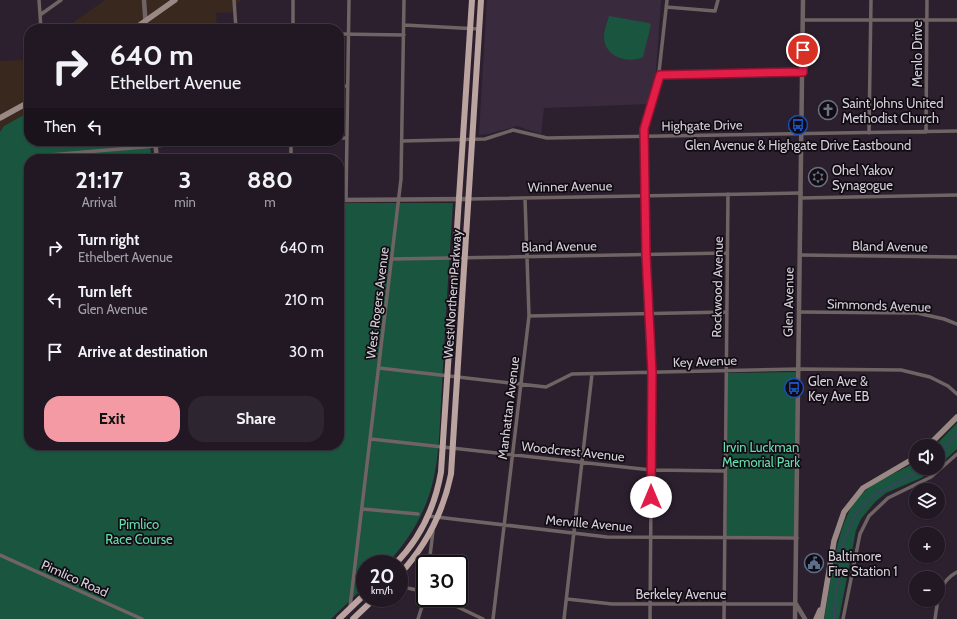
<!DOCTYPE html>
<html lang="en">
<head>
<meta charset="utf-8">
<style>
	body { margin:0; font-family:Cabin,sans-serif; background:#2d2530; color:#f1f3f6; height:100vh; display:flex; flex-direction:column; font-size:15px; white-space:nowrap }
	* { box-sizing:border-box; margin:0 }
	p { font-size:13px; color:#a2a0a6 }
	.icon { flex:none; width:22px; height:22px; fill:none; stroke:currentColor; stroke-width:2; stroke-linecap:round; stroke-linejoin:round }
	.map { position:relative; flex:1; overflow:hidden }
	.side { position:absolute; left:24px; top:154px; width:320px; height:296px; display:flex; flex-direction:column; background:#211823; border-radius:16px; box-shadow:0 1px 3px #0004,0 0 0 1px #3e3741 }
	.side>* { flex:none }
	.hud { position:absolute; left:24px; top:24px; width:320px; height:122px; border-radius:16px; box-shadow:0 1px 3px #0004,0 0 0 1px #3e3741; background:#211823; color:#f1f3f6; overflow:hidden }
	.fabs { position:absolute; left:909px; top:439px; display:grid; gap:8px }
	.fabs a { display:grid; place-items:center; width:36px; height:36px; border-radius:50%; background:#211823; box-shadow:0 1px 3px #0004,0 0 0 1px #3e3741; font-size:20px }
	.speed { position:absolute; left:356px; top:555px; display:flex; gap:8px; font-size:20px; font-weight:700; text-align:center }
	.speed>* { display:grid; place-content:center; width:52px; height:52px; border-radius:50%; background:#211823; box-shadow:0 1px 3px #0004,0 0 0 1px #3e3741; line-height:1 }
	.speed small { font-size:10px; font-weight:400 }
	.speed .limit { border:2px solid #111; border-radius:6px; background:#fff; color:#111 }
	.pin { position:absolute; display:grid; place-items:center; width:34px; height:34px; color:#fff; margin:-17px; border:2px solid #fff; border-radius:50%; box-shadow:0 1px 4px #0007 }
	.me { position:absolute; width:44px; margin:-22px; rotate:0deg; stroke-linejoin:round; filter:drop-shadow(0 0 3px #0008) }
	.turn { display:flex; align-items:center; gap:14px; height:84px; padding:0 20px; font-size:18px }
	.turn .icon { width:52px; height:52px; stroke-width:2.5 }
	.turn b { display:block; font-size:28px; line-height:34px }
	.then { display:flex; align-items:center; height:38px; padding:0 20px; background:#0003; gap:8px; font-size:15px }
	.eta { display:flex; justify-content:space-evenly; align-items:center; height:68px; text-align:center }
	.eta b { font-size:24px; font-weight:700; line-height:28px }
	.cta { display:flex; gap:8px; margin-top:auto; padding:8px 20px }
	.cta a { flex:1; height:46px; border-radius:16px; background:#f49aa5; color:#111; font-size:16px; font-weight:700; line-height:46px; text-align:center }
	.cta a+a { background:#2d2530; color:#f1f3f6 }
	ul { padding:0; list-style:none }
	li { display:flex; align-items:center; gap:12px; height:52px; padding:0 20px }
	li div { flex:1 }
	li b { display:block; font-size:15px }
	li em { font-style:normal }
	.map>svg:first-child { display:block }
</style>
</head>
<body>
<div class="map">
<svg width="957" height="619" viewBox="0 0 957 619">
	<rect width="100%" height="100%" fill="#2c202f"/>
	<path fill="#38281e" d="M105,0H242L235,5V12L216,13L217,29H64Z
		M23,60H29V112L4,126L0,132V61Z"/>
	<path fill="#3a2a3d" d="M487,0H661L656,70L649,104L544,108L541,134L517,126L488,134L479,135Z"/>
	<path fill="#1a553f" d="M609,16L649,23L651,25L643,57C628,64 605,57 604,38C604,30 607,23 609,16Z
		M29,112V141H150L151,159H29V445H339V203H453C449,264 445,326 442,387C439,424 441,465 427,501C418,525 404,545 387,564H365V586L331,619H0V132L4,126Z
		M797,372L795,536H726L728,373Z
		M957,423V449L938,466V446H935Z
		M916,462V468H936L921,478L886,493L875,502L861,519L856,530L839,619H824C831,585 835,526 857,499C871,482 897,473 916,462Z"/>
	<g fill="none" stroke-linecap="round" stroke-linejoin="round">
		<path stroke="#403f64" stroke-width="1.5" d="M938,456L957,433
			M834,619L836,592L840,572L839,553L855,515L873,496L924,468"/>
		<path stroke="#6f6463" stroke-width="3.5" d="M39,0L41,29
			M234,0L236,29
			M666,7L715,11L718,0
			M40,15L61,0
			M803,20H957
			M404,25L479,29
			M293,29V0
			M339,34L404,35
			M660,75L803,73
			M339,86H347
			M926,132L927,0
			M869,133L871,0
			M339,138H347
			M402,141L485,139L513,130L547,138L957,131
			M38,156L213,141
			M291,159V141
			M801,198L957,195
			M469,199L801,193
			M346,200L349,0
			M800,255L957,257
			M392,259L727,253
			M799,312L917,313L944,319L957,324
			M529,316L727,312
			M379,368L546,387L572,374L799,369L901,370L930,377L948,386L957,394
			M371,439L651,470L725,471
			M363,509L418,514
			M428,516L607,537L797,538
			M0,555L142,619
			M429,564L433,531
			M354,579L365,581
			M399,586L425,592
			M439,598L483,619
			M567,599L612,604H796
			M350,607L401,179L404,0
			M418,619L425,597
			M493,619L529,316L525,198
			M564,619L592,374
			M650,619L652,373L646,255L644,129L658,81L667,0
			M724,619L728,194
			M843,619L860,534L869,516L888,498L931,477L957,454
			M935,619C938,600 938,582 957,572"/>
		<path stroke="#6f6463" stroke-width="4.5" d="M144,0L146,29
			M155,141L157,159
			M339,200L469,199
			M796,604L805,619
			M795,619L803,0"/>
		<path stroke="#9a8885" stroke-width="5.5" d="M134,29L175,0
			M0,118L29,102
			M928,446L957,417
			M816,619L820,610
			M821,619L834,541L844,512L863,488L916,457"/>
		<path stroke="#bba4a0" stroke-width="6" d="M395,564C420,539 435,506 441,472L472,0
			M399,575C426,546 443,513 451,474L481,0
			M339,619L365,594
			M353,619L375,598"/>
	</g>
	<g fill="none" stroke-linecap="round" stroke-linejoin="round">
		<g stroke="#92132f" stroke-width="10">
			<path id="route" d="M651,497L652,373L646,255L644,129L660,75L803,72V50"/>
		</g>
		<use href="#route" stroke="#e11d48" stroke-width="7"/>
	</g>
	<defs>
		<g id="church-ring" transform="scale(1)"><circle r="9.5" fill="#110c13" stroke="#6b7280" stroke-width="1.5"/><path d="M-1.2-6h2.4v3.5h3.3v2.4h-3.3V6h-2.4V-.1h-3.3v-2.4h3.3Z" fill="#6b7280"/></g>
		<g id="bus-ring" transform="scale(1)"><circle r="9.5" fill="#110c13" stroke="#1a4fb4" stroke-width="1.5"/><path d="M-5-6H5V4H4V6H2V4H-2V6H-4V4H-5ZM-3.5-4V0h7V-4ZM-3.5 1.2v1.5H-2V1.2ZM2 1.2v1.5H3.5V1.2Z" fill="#1a4fb4"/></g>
		<g id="synagogue-ring" transform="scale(1)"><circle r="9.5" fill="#110c13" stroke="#6b7280" stroke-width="1.5"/><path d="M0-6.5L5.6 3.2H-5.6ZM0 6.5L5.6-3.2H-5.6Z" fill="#6b7280"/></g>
		<g id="civic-ring" transform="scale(1)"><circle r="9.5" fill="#110c13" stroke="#5c6f8a" stroke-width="1.5"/><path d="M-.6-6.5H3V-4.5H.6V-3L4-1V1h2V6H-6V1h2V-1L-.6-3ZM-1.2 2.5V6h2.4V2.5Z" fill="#5c6f8a"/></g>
	</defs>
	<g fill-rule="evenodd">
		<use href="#church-ring" x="828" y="110"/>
		<use href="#bus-ring" x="798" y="125"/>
		<use href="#synagogue-ring" x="818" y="177"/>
		<use href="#bus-ring" x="794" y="388"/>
		<use href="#civic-ring" x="814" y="563"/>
	</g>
	<g text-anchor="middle" stroke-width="3.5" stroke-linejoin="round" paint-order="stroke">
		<g font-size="13" fill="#d6cfd9" stroke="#110c13">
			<text transform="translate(917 54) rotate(-90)" y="5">Menlo Drive</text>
			<text transform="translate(702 125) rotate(-1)" y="5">Highgate Drive</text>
			<text transform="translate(570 186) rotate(-1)" y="5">Winner Avenue</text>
			<text transform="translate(559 246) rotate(-1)" y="5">Bland Avenue</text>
			<text transform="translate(890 246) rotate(1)" y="5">Bland Avenue</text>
			<text transform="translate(717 287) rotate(-89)" y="5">Rockwood Avenue</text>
			<text transform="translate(452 294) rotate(-86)" y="5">West Northern Parkway</text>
			<text transform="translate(788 302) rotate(-89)" y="5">Glen Avenue</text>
			<text transform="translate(377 303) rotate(-83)" y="5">West Rogers Avenue</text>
			<text transform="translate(879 305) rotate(2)" y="5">Simmonds Avenue</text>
			<text transform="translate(705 361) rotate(-2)" y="5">Key Avenue</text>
			<text transform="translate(508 408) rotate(-83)" y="5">Manhattan Avenue</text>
			<text transform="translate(573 451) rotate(6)" y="5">Woodcrest Avenue</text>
			<text transform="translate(589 523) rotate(5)" y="5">Merville Avenue</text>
			<text transform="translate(75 578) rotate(24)" y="5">Pimlico Road</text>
			<text x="681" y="599">Berkeley Avenue</text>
		</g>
		<g font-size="13" fill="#d6cfd9" stroke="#110c13" text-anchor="start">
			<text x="842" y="108">Saint Johns United<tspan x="842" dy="15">Methodist Church</tspan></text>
			<text x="798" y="150" text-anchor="middle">Glen Avenue &amp; Highgate Drive Eastbound</text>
			<text x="832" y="175">Ohel Yakov<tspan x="832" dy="15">Synagogue</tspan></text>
			<text x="808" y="386">Glen Ave &amp;<tspan x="808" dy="15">Key Ave EB</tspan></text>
			<text x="828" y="561">Baltimore<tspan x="828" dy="15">Fire Station 1</tspan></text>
		</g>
		<g font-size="13" fill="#67ddad" stroke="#110c13">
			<text x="761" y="452">Irvin Luckman<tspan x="761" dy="15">Memorial Park</tspan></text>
			<text x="139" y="529">Pimlico<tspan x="139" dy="15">Race Course</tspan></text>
		</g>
	</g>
</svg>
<div class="fabs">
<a><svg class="icon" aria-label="sound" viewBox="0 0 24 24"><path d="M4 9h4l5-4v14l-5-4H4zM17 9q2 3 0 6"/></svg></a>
<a><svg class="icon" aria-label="layers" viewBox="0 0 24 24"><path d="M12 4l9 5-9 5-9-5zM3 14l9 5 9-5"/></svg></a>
<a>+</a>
<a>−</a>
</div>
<div class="speed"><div>20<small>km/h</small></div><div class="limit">30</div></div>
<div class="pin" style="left:803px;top:50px;background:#d93025"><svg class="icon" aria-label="arrive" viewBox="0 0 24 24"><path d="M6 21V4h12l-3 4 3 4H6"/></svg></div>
<svg class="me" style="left:651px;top:497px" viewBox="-20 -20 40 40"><circle r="19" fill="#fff"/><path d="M0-13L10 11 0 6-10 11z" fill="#e11d48"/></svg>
<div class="hud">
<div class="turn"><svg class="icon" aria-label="right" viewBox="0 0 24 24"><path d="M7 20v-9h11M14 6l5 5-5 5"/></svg><div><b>640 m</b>Ethelbert Avenue</div></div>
<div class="then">Then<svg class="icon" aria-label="left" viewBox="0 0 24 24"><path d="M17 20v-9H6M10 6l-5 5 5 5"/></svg></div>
</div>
<section class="side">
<div class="eta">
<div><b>21:17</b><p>Arrival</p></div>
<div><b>3</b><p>min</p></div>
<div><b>880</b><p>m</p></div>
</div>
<ul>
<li><svg class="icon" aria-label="right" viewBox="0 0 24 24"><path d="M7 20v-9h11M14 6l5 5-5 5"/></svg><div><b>Turn right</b><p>Ethelbert Avenue</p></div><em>640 m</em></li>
<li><svg class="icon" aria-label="left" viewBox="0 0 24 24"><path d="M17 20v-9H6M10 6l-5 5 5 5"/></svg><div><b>Turn left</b><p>Glen Avenue</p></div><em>210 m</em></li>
<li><svg class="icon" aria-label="arrive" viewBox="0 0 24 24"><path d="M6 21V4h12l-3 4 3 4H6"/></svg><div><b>Arrive at destination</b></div><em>30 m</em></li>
</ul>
<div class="cta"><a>Exit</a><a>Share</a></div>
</section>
</div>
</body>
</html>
